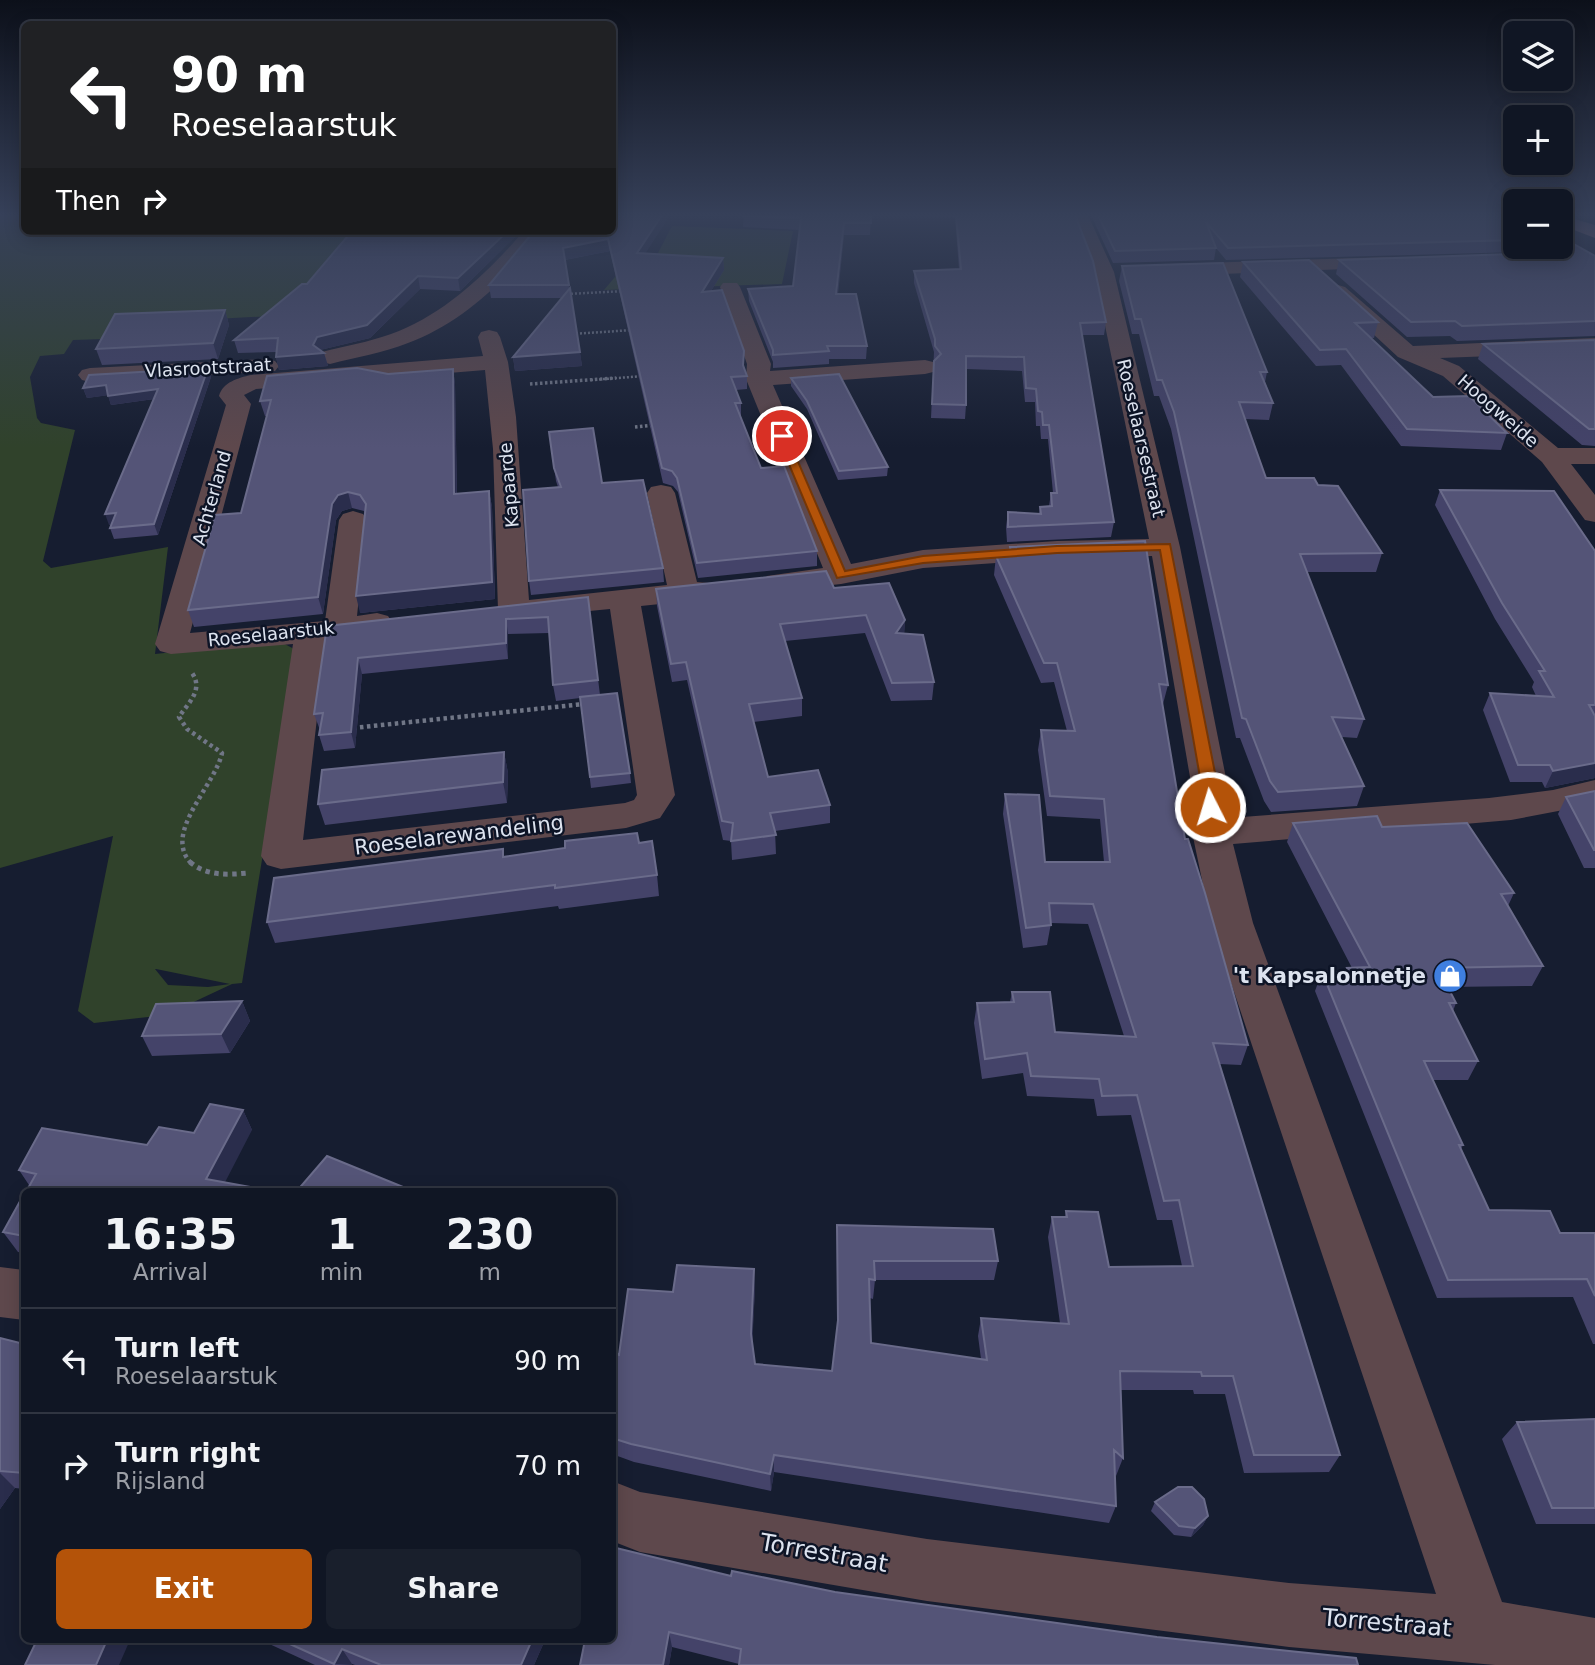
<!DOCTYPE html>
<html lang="en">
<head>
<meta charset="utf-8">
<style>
	body { margin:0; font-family:"DejaVu Sans",sans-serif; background:#191f2c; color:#f1f3f6; height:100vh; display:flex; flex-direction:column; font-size:26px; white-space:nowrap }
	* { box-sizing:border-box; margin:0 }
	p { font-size:23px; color:#9c9fa6 }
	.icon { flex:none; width:38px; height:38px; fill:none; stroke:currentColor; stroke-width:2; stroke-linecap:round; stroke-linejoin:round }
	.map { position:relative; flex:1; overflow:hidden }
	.side { position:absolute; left:21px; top:1188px; width:595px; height:455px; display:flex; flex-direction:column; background:#101624; border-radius:10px; box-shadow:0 4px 18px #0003,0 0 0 2px #303541 }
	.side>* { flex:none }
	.hud { position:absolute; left:21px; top:21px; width:595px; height:214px; border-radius:10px; box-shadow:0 4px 18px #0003,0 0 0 2px #303541; background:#202124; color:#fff; overflow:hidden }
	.tools { position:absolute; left:1503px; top:21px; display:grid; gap:14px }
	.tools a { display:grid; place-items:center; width:70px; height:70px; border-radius:10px; background:#101624; box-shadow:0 4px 18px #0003,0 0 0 2px #303541; font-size:35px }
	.pin { position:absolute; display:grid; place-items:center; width:60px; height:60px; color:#fff; margin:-30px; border:4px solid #fff; border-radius:50%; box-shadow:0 2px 7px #0007 }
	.me { position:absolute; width:77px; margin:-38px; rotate:355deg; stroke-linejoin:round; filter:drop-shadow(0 0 5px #0008) }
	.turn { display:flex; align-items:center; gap:24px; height:147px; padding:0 35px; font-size:32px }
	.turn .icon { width:91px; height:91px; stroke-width:2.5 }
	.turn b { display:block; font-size:49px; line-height:60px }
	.then { display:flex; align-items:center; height:66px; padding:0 35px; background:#0003; gap:14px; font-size:26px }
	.eta { display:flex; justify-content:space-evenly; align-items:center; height:119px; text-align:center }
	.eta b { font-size:42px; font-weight:800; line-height:49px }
	.button { display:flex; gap:14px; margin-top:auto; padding:14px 35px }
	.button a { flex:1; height:80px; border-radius:10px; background:#b45309; color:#fff; font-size:28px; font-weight:800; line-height:80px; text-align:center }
	.button a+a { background:#191f2c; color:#f1f3f6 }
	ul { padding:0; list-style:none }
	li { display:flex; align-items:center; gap:21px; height:105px; padding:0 35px; border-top:2px solid #303541 }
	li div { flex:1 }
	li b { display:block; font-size:26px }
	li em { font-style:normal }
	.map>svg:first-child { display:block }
</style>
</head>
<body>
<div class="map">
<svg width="1595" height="1665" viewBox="0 0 1595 1665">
	<rect width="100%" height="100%" fill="#161d30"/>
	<path fill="#30422b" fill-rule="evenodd" d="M0,215H24V231H394L289,315L196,320L105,339L73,340L64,354L40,356L30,377L37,418L41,423L75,430L43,561L51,568L168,547L155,654L279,641L296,650L242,983L232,984L166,1015L94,1023L78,1011L113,836L0,868ZM155,969H156L230,984L208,987L168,985Z
		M672,226L793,231L782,284L604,290L620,271L657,255Z"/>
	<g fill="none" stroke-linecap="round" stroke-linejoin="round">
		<path stroke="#707686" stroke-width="2.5" stroke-dasharray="2 2" stroke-linecap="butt" d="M567,294L625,291
			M572,334L633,330
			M591,380L644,376"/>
		<path stroke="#707686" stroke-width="3.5" stroke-dasharray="2.5 2.5" stroke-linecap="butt" d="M530,384L616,378
			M635,427L654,425"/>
		<path stroke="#707686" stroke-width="4.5" stroke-dasharray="3.5 3.5" stroke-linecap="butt" d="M353,728L584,704
			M191,863C162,833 215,786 222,753L187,729L179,717C188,703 204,690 192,673"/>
		<path stroke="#707686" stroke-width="5" stroke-dasharray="4.5 4.5" stroke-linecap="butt" d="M190,862C206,876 227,875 248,873"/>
		<path fill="#5e484c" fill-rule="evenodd" d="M1070,215H1088L1114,272L1180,547L1227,783L1229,818L1489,798L1553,790L1595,780V804L1511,820L1233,844L1253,923L1502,1602L1595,1618V1665H1495L1289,1647L927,1601L640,1552L612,1541V1481L640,1492L927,1539L1289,1583L1436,1594L1211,923L1192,832L1191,783L1152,556L1057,559L923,568L841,584L778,591L767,588L763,582L767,576L823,568L746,379L747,364L720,287L723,283H737L740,287L771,364L770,371L925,360L933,362L937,367L933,372L925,374L773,385L851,564L923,550L1057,541L1149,539L1094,272Z
			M524,231H543C511,277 462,323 408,343C383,353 356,357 330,364L322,362L318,357L322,352C345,346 369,342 391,334C444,315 487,273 524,231Z
			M1389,257L1396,259L1399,263L1396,267L1172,276L1165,274L1162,270L1165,266L1172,264Z
			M1338,285L1345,287L1413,346L1595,338V352L1440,358L1459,366L1558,448H1595V464H1571L1595,495V522L1585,520L1542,462L1443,376L1398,357L1331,295L1328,291L1331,287Z
			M489,330L497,332L500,337L508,362L516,417L529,600L667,585L647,493L651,487L661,485L671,487L675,493L697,582L719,584L723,590L719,596L708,599L641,606L675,795L660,818L626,828L281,869L267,865L261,856L293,644L171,654L160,651L155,644L226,405L219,396C223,382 238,378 251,375L483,356L478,337L481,332ZM485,370L493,449L498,610L503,617C517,620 525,613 538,616L610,609L637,795L634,800L625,803L303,840L326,640L388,630L393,623L388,616L377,613L357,616L367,520L363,514L353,511L343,514L339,520L325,621L190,633L251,404L244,395L256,389Z
			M267,359L275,361L279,366L275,371L90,382L82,380L78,375L82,370L90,368Z
			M0,1267L24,1270V1320L0,1317Z"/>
		<path fill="#9d707a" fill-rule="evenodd" d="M1561,215L1595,225V238L1561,225Z"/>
	</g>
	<path fill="#444369" d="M670,215L645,253L723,258L724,270L711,291L747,376V389L736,390L741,403V417H740L761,468L817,551V566L698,578L678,492L673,486L663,483L610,251L565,260L582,366L515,371L513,357L562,298H491L489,285Z
		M744,215H1075L1106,322L1104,335H1082L1114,522L1111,537L1007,542L1006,527L1008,512L1039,514L1040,507L1049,506L1051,493H1053L1048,439H1041L1040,426H1036L1035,402H1025L1022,371L966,369V405L965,419L931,418L934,352L914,283V271L959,269L955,217L871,216L870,235H844L838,294L867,346L866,359H829V364L773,368V362L749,301L748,289L793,286L800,230L743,227Z
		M1091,215H1516V247H1558L1557,251L1226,260L1216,248L1214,260L1113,263Z
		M521,231L460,291L420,289L370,338L320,350L324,353L328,366L279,370L276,357V352L238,353L234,340L307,284Z
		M1572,243L1595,256V336L1457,341L1450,336L1407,337L1336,274L1339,260L1567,252Z
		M1243,262L1378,322L1374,338H1371L1433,397L1507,433L1501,450L1401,446L1341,365L1316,366L1240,277Z
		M1122,266L1267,372L1265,382L1273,403L1269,420L1245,419L1266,478L1318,485L1382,553L1376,572H1307L1364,719L1357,738L1342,737L1364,786L1357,806L1271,812L1264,801L1240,738H1236L1171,429L1159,396H1154L1139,334H1132L1119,281Z
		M225,310L229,325L218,359L102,365L96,349Z
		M1595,340V446L1582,445L1478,359L1483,344Z
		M208,368L211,377L158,535L114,539L110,528L112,524L109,525L154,399L111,405L108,395L87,398L83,388Z
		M453,369L455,384L457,494L489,491L492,507L495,599L360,613L365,513L364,511L352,508L342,511L336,520L323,614L194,627L188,610L241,513L267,416H265L260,401L388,374Z
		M791,378L888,467L887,476L838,480L807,409L791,386Z
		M549,432L602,483L663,568L664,582L531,595L529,581L558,487L556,481Z
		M1440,490L1595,551V778L1545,788L1542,782H1510L1483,710L1490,693L1536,696L1532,687L1534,682L1495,619L1435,505Z
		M1010,547L1168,685L1163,704H1162L1185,839L1248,1045L1241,1065L1219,1064L1340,1455L1329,1472L1244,1473L1225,1394H1194L1193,1390H1121L1123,1458L1116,1476L1115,1475L1116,1506L1109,1523L774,1472L771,1491L634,1462L612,1454V1353L619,1355L673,1292L755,1288L752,1343L755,1364L832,1371L837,1329V1225L998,1261L994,1280H875L873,1299L870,1298L871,1343L981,1359L978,1336L981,1318L1060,1323L1048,1237L1052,1217H1065L1066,1211L1109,1267L1182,1266L1172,1220H1157L1131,1115L1097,1116L1094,1099L1027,1096L1023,1073L982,1079L974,1023L977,1003L1010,1002L1012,992L1055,1032L1124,1036L1088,924L1051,923L1047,945L1023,948L1003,814L1005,794L1045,862H1104L1100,819L1047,816L1038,750L1041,730L1067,731L1054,682L1041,683L994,575L996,556L1009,554Z
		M834,588L905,620L904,634L934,682L932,700L891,701L865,633L785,641L802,698V716L753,722L768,777L830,805V823L775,831L776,854L732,860L731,841L723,840L687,680L672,682L657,606L656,589Z
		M588,597L600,695L630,773L631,783L591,788L580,698L556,701L553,685L549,633L508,634V659L362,674L355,748L324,751L319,735L320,730L314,714L327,626Z
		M504,752L508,773L507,803L325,825L318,804Z
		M1595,791V868H1584L1558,814L1566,797Z
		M1293,823L1382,827L1514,893L1508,906L1543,966L1532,986L1448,987L1456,1003L1453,1011L1478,1061L1468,1080H1433L1463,1145L1461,1149L1489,1210L1560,1233H1595V1344H1593L1573,1297L1437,1298L1315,991L1322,972H1345L1347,968H1352L1287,842Z
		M639,843L657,875L659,896L559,909L558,906L275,943L267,922L503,849L504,856Z
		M242,1001L250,1021L230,1053L152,1056L142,1036Z
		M243,1110L252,1130L29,1185L19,1170L147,1145L194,1133Z
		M24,1194V1253L18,1252L3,1232Z
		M0,1338L24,1344V1489L15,1488L0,1509Z
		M1595,1419V1524H1536L1502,1439L1517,1422Z
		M1155,1502L1208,1516L1203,1525L1191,1537L1174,1535L1151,1511Z
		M731,1576L835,1592L739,1664L672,1647L669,1665H580Z
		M264,1640H545L534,1665H355L352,1664V1665H315L265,1642Z"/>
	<path fill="#2a2d4c" d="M662,215H670L638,265L637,253Z
		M844,223V235L836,307V294Z
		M508,231H521L460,291L458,278Z
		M608,239L610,251L564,260L563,248Z
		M723,258L724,270L703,304L702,292Z
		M418,276L420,289L370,338L320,350L324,353L328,366L279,370L276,357L313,345L317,337Z
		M225,310L229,325L218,359L213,343Z
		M580,352L582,366L515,371L513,357Z
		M208,368L211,377L158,535L154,524Z
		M453,369L455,384L457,510L454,494Z
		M106,385L110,395L87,398L83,388Z
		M158,389L161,398L111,405L108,396Z
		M489,491L492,507L495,599L360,613L356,596Z
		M348,492L352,508L342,511L336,520L323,614L318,597L332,504L338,495Z
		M116,513L120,524L109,525L105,514Z
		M506,619L508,634V659L506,643Z
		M905,620L904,638L896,633Z
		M358,658L362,674L355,748L351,732Z
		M504,752L508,773L507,803L503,782Z
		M1595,763V778L1545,788L1553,771Z
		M242,1001L250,1021L230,1053L221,1034Z
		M243,1110L252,1130L220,1192L206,1179Z
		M754,1269L755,1288L752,1352L751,1334Z
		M774,1455V1472L771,1491L770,1474Z
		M0,1473L15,1488L0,1509Z
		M1208,1516L1203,1525L1191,1537L1195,1528Z
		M669,1632L672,1647L669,1665H663Z
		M107,1640H130L119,1665H96Z
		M532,1640H545L534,1665H521Z
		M342,1649L352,1664V1665L334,1664Z"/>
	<path fill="#545477" stroke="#6a6b8a" stroke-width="2" d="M612,215H662L637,253L723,258L702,292L722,290L744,351L743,365L747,376L731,377L741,403H735L761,468L784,466L817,551L697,563L677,478L672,471L662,468L608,239L563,248L569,285H489L534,231H612Z
		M744,215H871V223H844L836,294H856L867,346H827L829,351L773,355V350L748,289L793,286L801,218L743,216Z
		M956,215H1075L1093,261L1106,322L1080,323L1114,522L1008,527V512L1041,514L1040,507L1052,506L1051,493H1057L1049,425H1043L1042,412L1038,411L1036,389L1026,388L1024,357L966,356V405L932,404L934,361L941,354L935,346V339L914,271L961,269Z
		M1098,215H1516V240L1228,248L1206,222L1216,248L1115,251Z
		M352,231H508L458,278L418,276L367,325L317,337L313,345L324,353L276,357L278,338L234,340L302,284H307Z
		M1572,243L1595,256V321L1462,326L1455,321L1411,322L1339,260L1567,252L1572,247Z
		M1309,260L1378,322L1355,323L1433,397L1469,396L1507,433L1407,429L1346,349L1320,350L1243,262Z
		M1223,263L1267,372H1260L1273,403L1239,402L1266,478H1314L1318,485L1338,486L1382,553L1300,554L1364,719L1332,717L1364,786L1278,792L1270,781L1246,719L1242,718L1174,412L1162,380H1157L1141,319H1135L1122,266Z
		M570,288L580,352L513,357Z
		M225,310L213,343L96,349L115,314Z
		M1595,340V429H1589L1483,344Z
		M208,368L154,524L110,528L116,513L105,514L158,389L108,396L106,385L83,388L89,375Z
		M357,368L388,374L453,369L454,494L489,491L492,582L356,596L366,504L360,495L348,492L338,495L332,504L318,597L188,610L215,515L241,513L271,400L260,401L267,376Z
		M839,374L888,467L839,471L807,401L791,378Z
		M593,428L602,483L643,480L663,568L529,581L523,490L561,487L554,468L549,432Z
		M1440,490L1554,491L1595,551V705H1589L1595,716V763L1553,771L1550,765H1518L1490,693L1554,697L1539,671H1545L1502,603Z
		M1145,541L1168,685L1159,684L1185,839H1188L1205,893L1248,1045L1213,1043L1340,1455H1254L1233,1376H1202L1201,1372L1120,1371L1123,1458L1114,1450L1116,1506L774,1455L770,1474L631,1444L612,1438V1353L619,1355L628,1289L673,1292L677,1265L754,1269L751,1334L755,1364L832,1371L838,1320L837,1225L993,1229L998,1261H874L875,1280L869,1279L871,1343L987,1360L981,1318L1069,1324L1052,1217H1067L1066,1211L1098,1212L1109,1267L1193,1266L1179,1200L1164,1201L1137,1095L1102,1096L1099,1079L1031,1076L1027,1053L985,1059L977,1003L1014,1002L1012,992H1050L1055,1032L1136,1037L1093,904L1049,903L1051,925L1026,928L1005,794L1039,795L1045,862H1110L1104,799L1050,796L1041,730L1075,731L1057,663H1044L996,556L1011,554L1010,547Z
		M826,571L834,588L889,583L905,620L896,633L923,635L934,682L892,683L866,615L780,624L802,698L749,704L768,777L818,770L830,805L770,813L776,835L731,841L733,823L722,821L686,662L671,664L656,589Z
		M588,597L598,680L553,685L548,617L506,619V643L358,658L351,732L319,735L323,713L314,714L327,626Z
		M617,693L630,773L590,777L580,697Z
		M504,752L503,782L318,804L322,770Z
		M1595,791V850H1594L1566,797Z
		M1377,816L1382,827L1467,823L1514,893L1501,894L1543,966L1438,968L1456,1003H1449L1478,1061H1424L1463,1145H1459L1489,1210L1550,1211L1560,1233H1595V1296L1587,1279L1448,1280L1322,972H1349L1347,968L1370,967L1293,823Z
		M637,833L639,843L652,841L657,875L555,888V885L267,922L274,878L503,849V857L565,848V841Z
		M242,1001L221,1034L142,1036L156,1004Z
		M210,1104L243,1110L206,1179L279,1192H26L36,1174L19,1170L42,1128L147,1145L159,1127L194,1133Z
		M327,1156L408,1189L406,1192H296Z
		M24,1194V1236L3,1232Z
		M0,1338L24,1344V1473L0,1471Z
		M1595,1419V1508H1552L1517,1422Z
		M1178,1487H1192L1204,1499L1208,1516L1195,1528L1179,1526L1155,1502Z
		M612,1547L731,1576L732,1571L835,1592L1157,1637L1356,1658L1358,1665H739L741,1649L669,1632L663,1665H580L585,1640H612Z
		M37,1640H107L96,1665H25Z
		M281,1640H532L521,1665H381L342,1649L334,1664Z"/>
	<linearGradient id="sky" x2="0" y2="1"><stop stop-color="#0c101a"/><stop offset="0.48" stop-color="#364059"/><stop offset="1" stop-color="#364059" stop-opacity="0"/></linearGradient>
	<rect width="1595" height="448" fill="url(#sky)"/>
	<path fill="#b45309" stroke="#753606" stroke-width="2" d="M782,432L787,436L845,571L923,556L1057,546L1170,544L1217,783L1218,807L1215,811L1210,813L1202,807L1201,783L1160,550L1057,553L923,563L837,578L777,436Z"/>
	<defs>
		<g id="shop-disc" transform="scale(1.75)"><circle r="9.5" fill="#3f7fe0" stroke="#0d1426"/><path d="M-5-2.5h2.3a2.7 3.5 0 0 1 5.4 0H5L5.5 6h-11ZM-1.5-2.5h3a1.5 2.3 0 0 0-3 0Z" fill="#fff"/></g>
	</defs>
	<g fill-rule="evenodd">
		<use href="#shop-disc" x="1450" y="976"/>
	</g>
	<g text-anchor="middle" stroke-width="5" stroke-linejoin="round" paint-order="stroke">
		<g font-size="18" fill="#dde3ef" stroke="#0d1426">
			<text transform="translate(208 368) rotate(-3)" y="6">Vlasrootstraat</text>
			<text transform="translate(1498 411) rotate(41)" y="6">Hoogweide</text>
			<text transform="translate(1141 438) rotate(77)" y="6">Roeselaarsestraat</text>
			<text transform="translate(509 485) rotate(-95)" y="6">Kapaarde</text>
			<text transform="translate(212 498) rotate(-74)" y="6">Achterland</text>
			<text transform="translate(271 634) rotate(-6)" y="6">Roeselaarstuk</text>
		</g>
		<g font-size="21" fill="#dde3ef" stroke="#0d1426">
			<text transform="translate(459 835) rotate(-7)" y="7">Roeselarewandeling</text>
		</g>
		<g font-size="21" font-weight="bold" fill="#dde3ef" stroke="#0d1426" text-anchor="end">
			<text x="1426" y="983">'t Kapsalonnetje</text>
		</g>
		<g font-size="24" fill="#dde3ef" stroke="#0d1426">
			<text transform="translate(824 1553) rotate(10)" y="8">Torrestraat</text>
			<text transform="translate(1387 1623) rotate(5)" y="8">Torrestraat</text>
		</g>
	</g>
</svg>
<div class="tools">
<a><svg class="icon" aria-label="layers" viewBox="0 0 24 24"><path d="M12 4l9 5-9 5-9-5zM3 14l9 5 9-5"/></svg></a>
<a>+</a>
<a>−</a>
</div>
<div class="pin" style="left:782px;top:436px;background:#d93025"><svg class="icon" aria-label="arrive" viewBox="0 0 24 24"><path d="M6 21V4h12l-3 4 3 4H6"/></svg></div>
<svg class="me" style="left:1210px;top:807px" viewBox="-20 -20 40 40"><circle r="17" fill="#b45309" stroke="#fff" stroke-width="3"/><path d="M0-11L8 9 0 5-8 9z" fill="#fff"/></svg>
<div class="hud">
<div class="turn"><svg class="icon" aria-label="left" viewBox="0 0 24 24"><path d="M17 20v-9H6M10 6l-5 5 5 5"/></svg><div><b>90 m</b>Roeselaarstuk</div></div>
<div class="then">Then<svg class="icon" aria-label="right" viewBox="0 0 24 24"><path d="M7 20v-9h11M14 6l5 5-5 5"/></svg></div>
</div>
<section class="side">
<div class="eta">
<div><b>16:35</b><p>Arrival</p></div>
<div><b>1</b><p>min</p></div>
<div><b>230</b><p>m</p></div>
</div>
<ul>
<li><svg class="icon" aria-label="left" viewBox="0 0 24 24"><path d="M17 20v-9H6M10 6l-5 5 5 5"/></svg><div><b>Turn left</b><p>Roeselaarstuk</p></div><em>90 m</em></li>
<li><svg class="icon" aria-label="right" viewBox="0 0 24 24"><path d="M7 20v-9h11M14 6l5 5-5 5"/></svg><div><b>Turn right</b><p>Rijsland</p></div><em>70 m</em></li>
</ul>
<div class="button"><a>Exit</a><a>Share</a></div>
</section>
</div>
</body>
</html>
